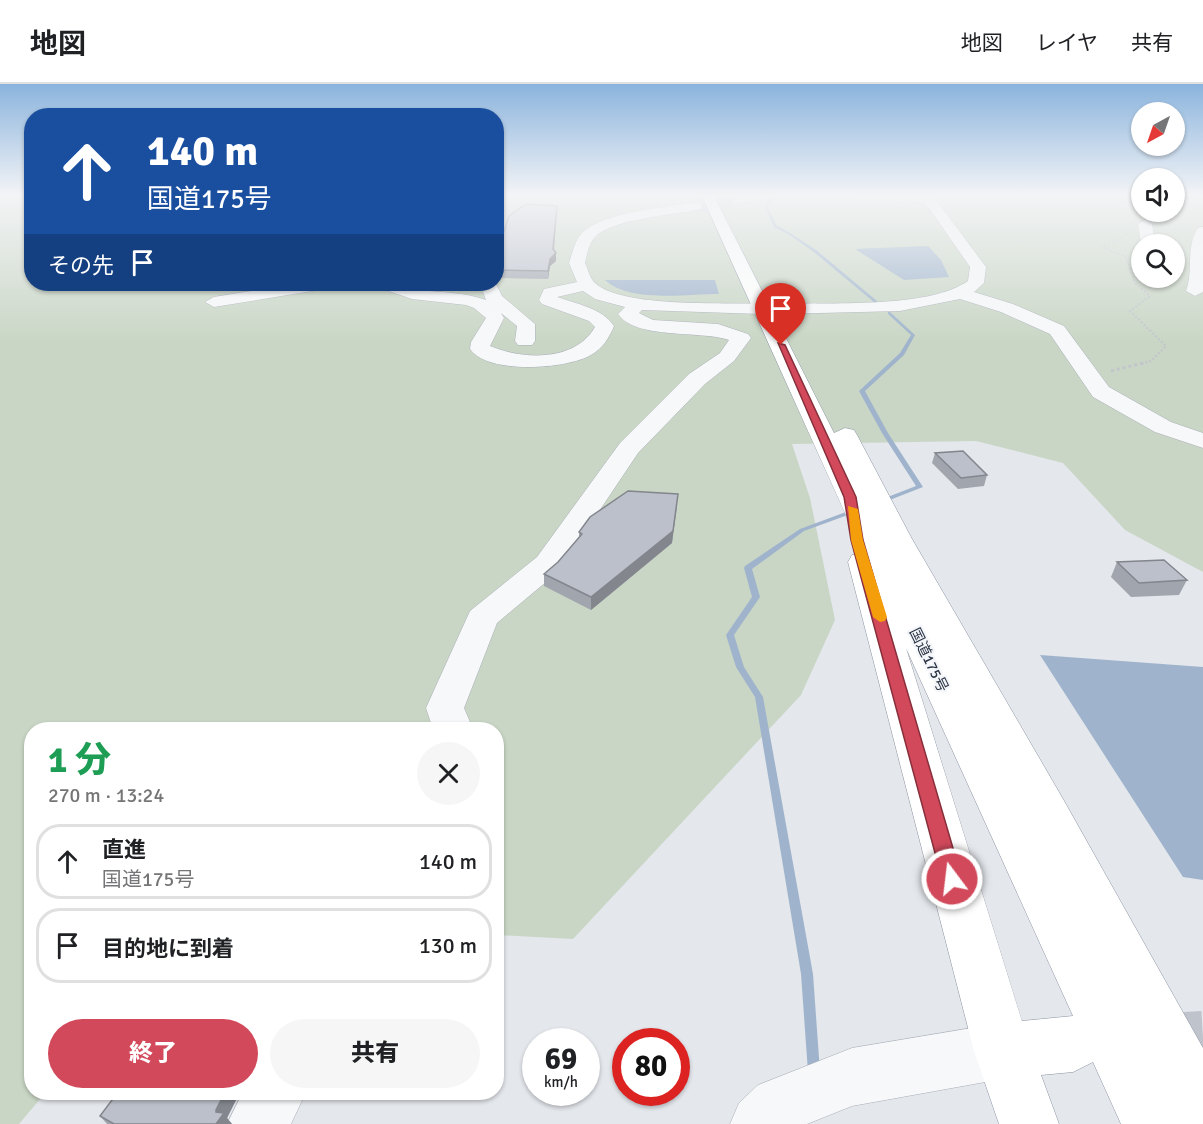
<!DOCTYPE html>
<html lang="ja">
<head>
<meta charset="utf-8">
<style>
	body { margin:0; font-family:Signika,"Noto Sans JP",sans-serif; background:#f6f6f6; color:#202124; height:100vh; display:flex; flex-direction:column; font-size:22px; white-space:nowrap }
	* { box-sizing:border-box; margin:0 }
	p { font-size:20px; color:#757577 }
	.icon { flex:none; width:33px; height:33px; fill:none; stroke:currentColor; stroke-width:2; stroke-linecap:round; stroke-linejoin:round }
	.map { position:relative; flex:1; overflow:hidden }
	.sheet { position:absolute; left:24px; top:638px; width:480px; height:378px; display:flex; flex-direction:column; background:#fff; border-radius:24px; box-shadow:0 2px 4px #0004 }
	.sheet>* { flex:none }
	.hud { position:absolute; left:24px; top:24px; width:480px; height:183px; border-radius:24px; box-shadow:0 2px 4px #0004; background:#1a4fa0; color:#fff; overflow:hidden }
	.needle { width:39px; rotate:220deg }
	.controls { position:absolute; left:1131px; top:18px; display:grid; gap:12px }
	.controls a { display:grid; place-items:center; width:54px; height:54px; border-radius:50%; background:#fff; box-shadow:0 2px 4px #0004; font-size:30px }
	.speed { position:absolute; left:522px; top:944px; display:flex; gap:12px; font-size:30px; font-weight:700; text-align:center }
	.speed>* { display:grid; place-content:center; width:78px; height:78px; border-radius:50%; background:#fff; box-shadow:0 2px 4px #0004; line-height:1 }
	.speed small { font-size:15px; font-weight:400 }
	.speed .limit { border:9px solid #d22; background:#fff; color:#111 }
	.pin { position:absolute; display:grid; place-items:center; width:51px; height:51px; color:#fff; margin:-62px -26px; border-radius:50% 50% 50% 0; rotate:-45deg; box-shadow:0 0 6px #0007 }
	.pin .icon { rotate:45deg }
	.me { position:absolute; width:66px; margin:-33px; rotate:345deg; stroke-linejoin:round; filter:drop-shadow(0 0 4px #0008) }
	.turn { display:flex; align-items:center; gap:21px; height:126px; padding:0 24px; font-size:27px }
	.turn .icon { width:78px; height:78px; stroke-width:2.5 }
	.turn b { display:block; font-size:42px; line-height:51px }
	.then { display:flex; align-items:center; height:57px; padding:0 24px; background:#0003; gap:12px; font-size:22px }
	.round { display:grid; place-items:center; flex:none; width:63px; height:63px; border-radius:32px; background:#f6f6f6 }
	.summary { display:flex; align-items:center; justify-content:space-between; height:102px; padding:0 24px }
	h1 { font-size:36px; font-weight:800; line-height:45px; color:#1e9e55 }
	.action { display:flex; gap:12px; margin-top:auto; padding:12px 24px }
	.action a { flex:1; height:69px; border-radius:36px; background:#d1495b; color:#fff; font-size:24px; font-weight:800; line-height:69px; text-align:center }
	.action a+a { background:#f6f6f6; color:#202124 }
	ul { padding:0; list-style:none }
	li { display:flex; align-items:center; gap:18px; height:75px; margin:0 12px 9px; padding:0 12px; border:3px solid #e0e0e0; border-radius:24px }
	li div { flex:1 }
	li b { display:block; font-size:22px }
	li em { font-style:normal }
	header { display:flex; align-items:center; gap:36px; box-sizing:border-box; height:84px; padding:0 30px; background:#fff; border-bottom:2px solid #e0e0e0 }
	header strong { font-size:28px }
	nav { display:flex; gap:33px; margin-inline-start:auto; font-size:21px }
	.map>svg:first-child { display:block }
</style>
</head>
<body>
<header>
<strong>地図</strong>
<nav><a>地図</a><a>レイヤ</a><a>共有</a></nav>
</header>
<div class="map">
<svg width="1203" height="1040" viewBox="0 0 1203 1040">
	<rect width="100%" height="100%" fill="#e4e7ec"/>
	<path fill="#c9d6c5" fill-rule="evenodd" d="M0,112H31L32,200H496L497,112H1141L1142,128H1174L1175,112H1203V488L1125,446L1063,379L976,357L792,360L810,414L835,536L801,611L573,855L497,851L496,645H32V1008H46L19,1040H0ZM1142,160H1174V194H1142Z"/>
	<path fill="#9fb4cc" d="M928,162L941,176L949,193L904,196L855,165Z
		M605,196H715L719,210C686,210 630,219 605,196Z
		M1040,571L1203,583V796L1183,793Z"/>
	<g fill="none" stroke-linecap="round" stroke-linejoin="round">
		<path fill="#9fb4cc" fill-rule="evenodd" d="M772,112H775L767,122L776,141L790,149L816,166L877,217V219H875L814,168L788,150L774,143L765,122Z
			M888,228H890L915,251L904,271L865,307L888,349L923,403L882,419L880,418V416L916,402L882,349L859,307L900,269L911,251L888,230Z
			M854,425L857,427L856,428L804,447L752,485L760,513L734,551L744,583L763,613L813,890L820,988L819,993L814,994L809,993L808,988L801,890L755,613L736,583L726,551L752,513L744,484L745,482L800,445Z"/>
		<path stroke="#bfc3cb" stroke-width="14" stroke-dasharray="14 7" stroke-linecap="butt" d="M697,122L738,116"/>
		<path stroke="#bfc3cb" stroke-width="52" stroke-dasharray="52 26" stroke-linecap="butt" d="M1151,956L1203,953"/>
		<g stroke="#a9aeb7" stroke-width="1">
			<path id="minor" d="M738,112H771L765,116L734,119L732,116Z
				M856,112H933L986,183L984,199L974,208L1013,220L1064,242L1109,303L1171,338L1203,349V364L1155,348L1093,313L1050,250L1001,228L960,215L900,227L778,230L770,226L762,230L642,226L639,229L653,236L718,240L748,250L751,254L734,277L705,300L638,369L559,487L497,539L464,624L473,645H433L426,624L470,527L537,473L620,359L689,290L720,269L729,256C700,246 636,256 618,230L625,223L595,215L583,207L557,213C577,220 602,224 614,242C609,254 603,264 591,271C567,285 488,291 470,265L471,258L486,234L474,224L466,221L412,215L380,204L378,200C396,200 404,204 420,206C443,209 464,208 486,216L481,202L482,200H496L502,212L535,240V257L532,261H518L515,257L517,242L501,229L504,234L490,262C523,276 575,278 595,243L589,237L542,220L539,216L544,205L577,198L569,179C572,170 575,156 582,149C603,128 667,123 697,118L701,119V125C675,131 614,134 595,153C589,159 587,171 585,179C588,185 590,195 595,199C622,224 724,218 762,220L770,224L778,220C828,218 928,225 968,197L970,183L925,118L862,116Z
				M1145,136L1152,140L1155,160H1141L1138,140Z
				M1203,143V208L1195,212L1186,207C1194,185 1185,164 1198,144Z
				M296,200H332L324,205L214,223L205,218L214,213Z
				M1002,939L1022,947L1030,967L1022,987L1002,995L852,1022L807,1040H730L739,1019L758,1001L852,964Z
				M243,1008H306L291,1040H227Z"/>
		</g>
		<g stroke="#8b94a3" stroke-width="1">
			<path id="highway" d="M702,112H714L834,349L845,344L854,346L857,351L912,455L1063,715L1203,964V1040H1121L1093,978L1073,988L1041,991L1059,1040H999L974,967L848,478L852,471L863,469ZM906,564L1073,932L1022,937Z"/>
		</g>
		<path stroke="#c2c5cb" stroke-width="1.5" stroke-dasharray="2 2" stroke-linecap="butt" d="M1174,124L1193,112
			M1158,134L1169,128
			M1128,150L1103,163L1126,173L1130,185"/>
		<path stroke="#c2c5cb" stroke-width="2" stroke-dasharray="2 2" stroke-linecap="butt" d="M1130,184L1135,199L1150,212L1130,227L1166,262L1151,277L1141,280"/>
		<path stroke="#c2c5cb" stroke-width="3" stroke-dasharray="3 3" stroke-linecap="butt" d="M1111,287L1147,278"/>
		<use href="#minor" fill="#f7f8fa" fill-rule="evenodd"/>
		<use href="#highway" fill="#fff" fill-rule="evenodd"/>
	</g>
	<path fill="#a1a5ae" d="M557,128L554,166L556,177L550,182L548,195L498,194L497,186L498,180H497L496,172Z
		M935,369L987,391L984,402L958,405L932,379Z
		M677,422L672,459L591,526L544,502V490L558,478L579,453V448Z
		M1117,478L1187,496L1179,511L1131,513L1111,493Z
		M118,1008H240L227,1034L232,1040H107L100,1032Z"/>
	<path fill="#83868d" d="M557,122L553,171L556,169V177L550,182L548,195V187L550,175L553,165Z
		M678,410L672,459L591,526V513Z
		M225,1008H240L227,1034L232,1040H216V1026Z"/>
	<path fill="#bbc0ca" stroke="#83868d" stroke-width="1.5" d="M526,120L557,122L553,165L556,169L550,175L548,187L497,186L500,173H496V172L509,132Z
		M963,367L987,391L961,394L935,369Z
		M628,407L678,410L673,447L591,513L544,490L558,478L582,450L579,448L590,433Z
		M1164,476L1187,496L1139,499L1117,478Z
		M118,1008H225L216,1026V1028L224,1029L216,1040H114L100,1032Z"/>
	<linearGradient id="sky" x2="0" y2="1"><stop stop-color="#8bb4dd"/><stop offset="0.43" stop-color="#f3f4f6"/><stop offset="1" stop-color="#f3f4f6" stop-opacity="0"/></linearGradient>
	<rect width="1203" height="258" fill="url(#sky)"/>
	<path fill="#d1495b" stroke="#882f3b" stroke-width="1.5" d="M778,259L785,261L856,413L863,456L962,795L959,801L952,804L945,801L942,795L851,456L844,413Z"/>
	<path fill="#f59e0b" d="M848,422L858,425L863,456L887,533L885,537L880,538L873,533L851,456Z"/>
	<g text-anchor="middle" stroke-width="4.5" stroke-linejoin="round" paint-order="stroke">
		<g font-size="15" fill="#2b3445" stroke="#f4f6f9">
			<text transform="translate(929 576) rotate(64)" y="5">国道175号</text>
		</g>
	</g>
</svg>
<div class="controls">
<a><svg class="needle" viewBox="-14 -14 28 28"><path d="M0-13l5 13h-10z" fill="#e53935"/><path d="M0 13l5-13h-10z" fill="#757577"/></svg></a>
<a><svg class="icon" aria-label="sound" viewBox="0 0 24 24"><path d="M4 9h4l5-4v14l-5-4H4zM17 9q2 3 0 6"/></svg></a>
<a><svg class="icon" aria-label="search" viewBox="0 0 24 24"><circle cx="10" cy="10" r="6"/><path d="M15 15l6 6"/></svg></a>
</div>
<div class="speed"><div>69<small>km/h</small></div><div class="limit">80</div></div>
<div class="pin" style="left:781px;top:261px;background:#d93025"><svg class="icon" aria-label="arrive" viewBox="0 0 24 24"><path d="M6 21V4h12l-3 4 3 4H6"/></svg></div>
<svg class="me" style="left:952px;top:795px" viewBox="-20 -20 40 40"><circle r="17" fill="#d1495b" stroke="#fff" stroke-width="3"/><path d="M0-11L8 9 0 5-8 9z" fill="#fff"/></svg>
<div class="hud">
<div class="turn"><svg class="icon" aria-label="ahead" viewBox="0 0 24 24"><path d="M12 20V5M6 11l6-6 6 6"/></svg><div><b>140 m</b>国道175号</div></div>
<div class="then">その先<svg class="icon" aria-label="arrive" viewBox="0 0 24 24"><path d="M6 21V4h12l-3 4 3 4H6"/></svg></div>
</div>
<section class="sheet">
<div class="summary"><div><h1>1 分</h1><p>270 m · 13:24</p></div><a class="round"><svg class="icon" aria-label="close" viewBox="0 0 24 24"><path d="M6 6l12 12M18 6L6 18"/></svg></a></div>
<ul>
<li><svg class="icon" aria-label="ahead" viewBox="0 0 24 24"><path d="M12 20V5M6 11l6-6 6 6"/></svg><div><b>直進</b><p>国道175号</p></div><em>140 m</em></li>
<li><svg class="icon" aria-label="arrive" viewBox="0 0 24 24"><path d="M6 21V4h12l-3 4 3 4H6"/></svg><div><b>目的地に到着</b></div><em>130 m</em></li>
</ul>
<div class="action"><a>終了</a><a>共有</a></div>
</section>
</div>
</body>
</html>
